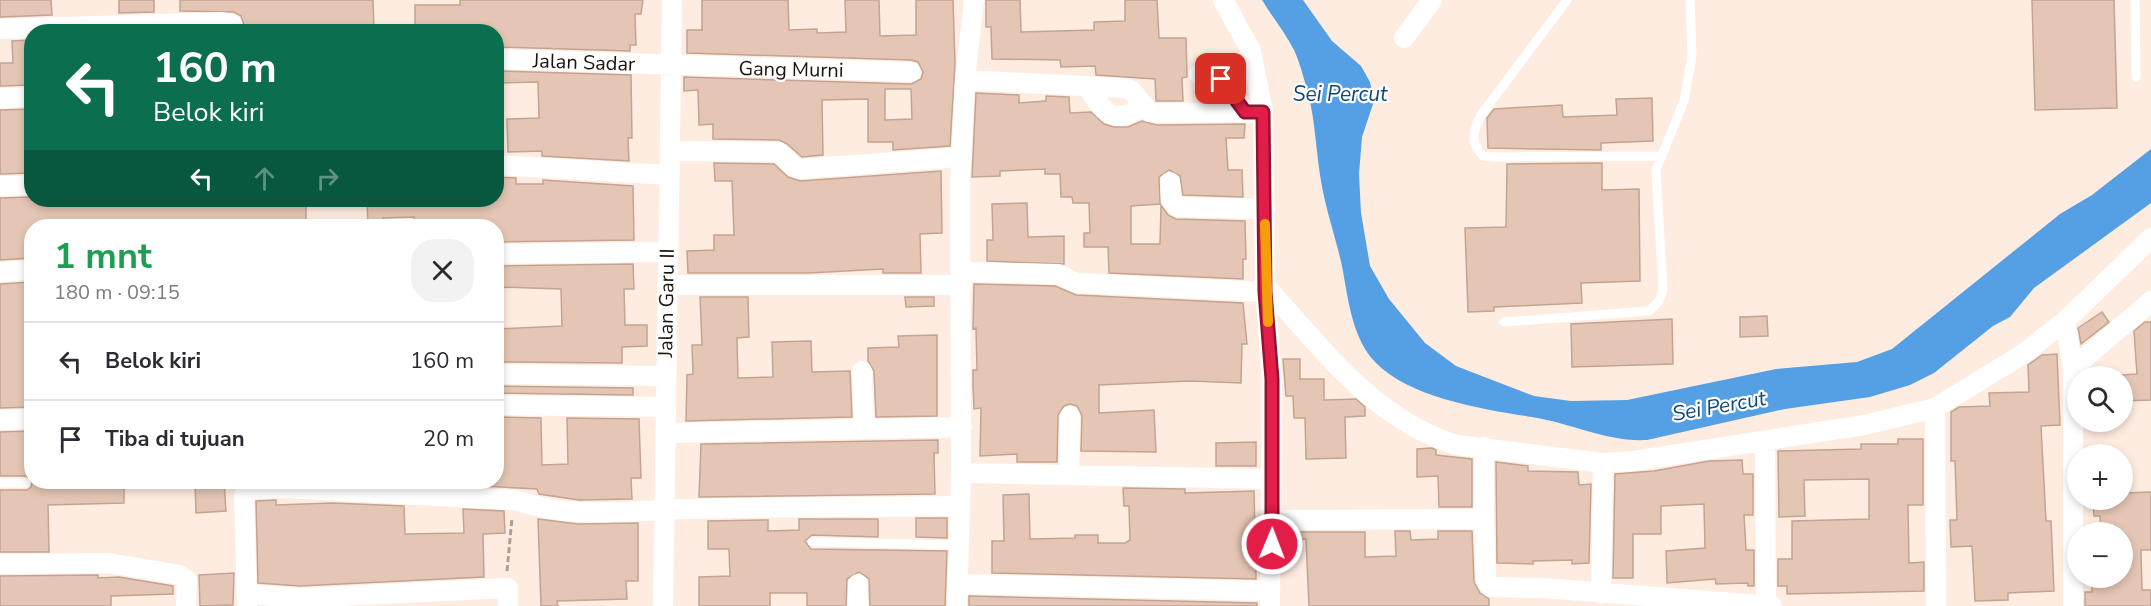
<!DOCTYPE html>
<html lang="id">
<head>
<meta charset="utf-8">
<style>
	body { margin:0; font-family:"Nunito Sans",sans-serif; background:#f2f2f3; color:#2b2b33; height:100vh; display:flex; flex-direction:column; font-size:22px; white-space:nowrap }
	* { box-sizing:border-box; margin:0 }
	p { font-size:20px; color:#7c7c81 }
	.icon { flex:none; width:33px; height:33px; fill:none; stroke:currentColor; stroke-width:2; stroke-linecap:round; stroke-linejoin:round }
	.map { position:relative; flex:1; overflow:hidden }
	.sheet { position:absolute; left:24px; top:219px; width:480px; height:270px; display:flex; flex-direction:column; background:#fff; border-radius:24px; box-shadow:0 3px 9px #0003 }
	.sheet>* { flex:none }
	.guide { position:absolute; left:24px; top:24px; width:480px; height:183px; border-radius:24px; box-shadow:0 3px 9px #0003; background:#0b6e4f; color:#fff; overflow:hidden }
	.buttons { position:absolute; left:2067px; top:366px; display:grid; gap:12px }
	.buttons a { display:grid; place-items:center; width:66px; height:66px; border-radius:50%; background:#fff; box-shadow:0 3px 9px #0003; font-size:30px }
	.pin { position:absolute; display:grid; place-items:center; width:51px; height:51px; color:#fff; margin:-26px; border-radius:12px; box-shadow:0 3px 9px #0006 }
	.me { position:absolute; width:66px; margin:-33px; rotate:1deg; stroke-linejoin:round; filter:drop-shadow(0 0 4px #0008) }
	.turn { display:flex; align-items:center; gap:21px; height:126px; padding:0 30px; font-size:27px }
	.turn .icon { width:78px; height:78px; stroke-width:2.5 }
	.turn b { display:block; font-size:42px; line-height:51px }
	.lanes { display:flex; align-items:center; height:57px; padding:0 30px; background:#0003; justify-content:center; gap:30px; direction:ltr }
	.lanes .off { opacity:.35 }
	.round { display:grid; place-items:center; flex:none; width:63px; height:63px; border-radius:24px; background:#f2f2f3 }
	.headline { display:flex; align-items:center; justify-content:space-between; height:102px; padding:0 30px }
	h1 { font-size:36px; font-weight:700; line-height:45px; color:#1e9e55 }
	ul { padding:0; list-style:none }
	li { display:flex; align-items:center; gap:18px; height:78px; padding:0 30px; border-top:2px solid #e1e1e2 }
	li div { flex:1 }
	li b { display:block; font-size:22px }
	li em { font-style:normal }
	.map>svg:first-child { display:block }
</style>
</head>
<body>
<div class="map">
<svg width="2151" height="606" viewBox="0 0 2151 606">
	<rect width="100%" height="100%" fill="#ffece1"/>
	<path fill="#559fe4" d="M1262,0H1303L1332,41L1361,66L1370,82L1374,101L1362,137L1359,174L1361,213L1370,266L1389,299L1425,343L1456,366L1534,396L1571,401L1627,400L1776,369L1857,362L1892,349L2060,214L2092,195L2151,149V203L2034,288L2010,317L1993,326L1934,373L1910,385L1870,397L1785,409L1647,440C1606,442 1571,423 1532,417C1486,410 1410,398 1376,363C1352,339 1348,298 1342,266C1336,239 1327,213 1322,187C1316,155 1316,124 1308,93C1304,79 1300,63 1294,50C1285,32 1272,17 1262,0Z"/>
	<path fill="#e5c6b4" stroke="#c2a493" stroke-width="1.5" fill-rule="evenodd" d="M0,0H51L52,15L0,17Z
		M119,0H154V12L119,13Z
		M180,0H373L374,29H285V26L244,25L241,16L234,12L180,11Z
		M460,0H643L641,14H635L636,45H630V51L497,47L496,32H415V5H460Z
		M702,0H788L789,30L817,29V33L846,32L845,0H879L880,36L916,35V0H953L955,64L950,146L893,150V142H868V99L822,100L823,155L802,157L787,144L779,140L713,139V124L699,125L698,90L684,91V77L911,84L921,79L923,72L918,62L911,60L687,53V30H702ZM885,89H911L912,119L885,120Z
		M986,0H1020L1021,32L1094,30V22L1125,21V0H1157L1159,38H1186L1187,77L1182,78L1183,101H1156L1155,79L1096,75L1095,66L1061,67L1060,60L992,59L991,27H986Z
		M2032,0H2114L2117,108L2035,110Z
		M32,40V85L0,86V63H13L12,41Z
		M498,71L631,75L632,138H628L629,161L542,156V151L508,152L507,119L539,118L538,82L498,83Z
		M976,93L1019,95V103L1046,101V96L1069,97L1070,113L1091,112L1104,124L1114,127H1128L1142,121L1157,125L1245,124L1244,138H1226L1228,170H1242L1243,197L1183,195L1180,176L1169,170L1159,177L1160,204L1131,206V244H1160L1161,205L1168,215L1176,219L1245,221L1246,259H1243V279L1109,273L1108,247H1084V233H1090L1089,203H1073L1072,197H1061L1060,174H1045V169L1000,171V176L972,177Z
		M1652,98L1653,141L1601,143V150L1488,148L1487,118L1494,109L1562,105L1563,117L1617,115L1616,99Z
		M32,109V173L0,174V110Z
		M714,163L774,164L788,177L800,181L941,171L942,233L920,234L921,273H883V269L809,273H688L687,251L714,250V235H734L732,181H715Z
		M1602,163V190L1639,189L1640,281L1581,283L1582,303L1494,307V311L1468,312L1465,228L1506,227L1507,164Z
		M496,177L516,178V184H543V180L633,186L634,240L496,242V226H414V217L383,218V226H368L367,200H496Z
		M32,197V200H306V226H32V258L0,260V198Z
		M1027,203L1028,237L1064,236V264L987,261V240H993L992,204Z
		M633,264L634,289H624L625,325H647V346L622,347V363L496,362V329L562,326L561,289L496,287V266Z
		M32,282V407L0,408V284Z
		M974,284L1055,286L1076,295L1243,303L1247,344H1242L1241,383L1190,381L1099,385V413L1154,410L1156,452L1081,451L1082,416L1077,406L1070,404L1064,406L1058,415L1057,462H1017V454L980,456L981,408L974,409L973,385V370H977L976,328L973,329Z
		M700,297H748L749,337L737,338L738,378L773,377L772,342L811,341L812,372L850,371L852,417L686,421L687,375L693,374L692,345H702Z
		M905,297H934V306L906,307Z
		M2102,312L2109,322L2081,344L2078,328Z
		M1767,316L1768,336L1740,337V317Z
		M1672,319L1673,364L1572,367L1571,324Z
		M2145,322H2151V400L2122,401V375L2137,374L2134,331Z
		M937,335V416L876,417L874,371L868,361V348L899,347L898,336Z
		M2057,354L2060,425L2041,426L2046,521H2051L2054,591L2008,593V600L1975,601L1972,546L1951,547L1950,520H1957L1955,461H1951V412L1959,407L1990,406L1989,393L2029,392L2028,365L2042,355Z
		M1283,359H1300V379H1324V400L1356,399L1365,407V416L1345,417L1346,458L1306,459L1305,418H1294L1293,396H1286Z
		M496,386L633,388V395L496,393Z
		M496,417L541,418L542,465L568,464L567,418L639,419L641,478H631L632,499L579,500L539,494L537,489L463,485V482H496Z
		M32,431V479L26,476H0V432Z
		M1898,439H1923V505H1908L1909,563L1924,562V591L1787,594V586H1778V559H1792V521L1869,519V479L1804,480L1805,516L1779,517L1778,451L1861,449V444H1898Z
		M938,440V453H934L935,494L699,497L701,444Z
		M1256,442V466H1216V443Z
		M1432,448L1436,450V455L1472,459V507H1439L1438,476L1417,477V449Z
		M1742,460L1743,474H1753V515H1744L1746,550H1754V586H1748V583L1716,584L1715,579L1667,583L1666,551L1705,548L1704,504L1661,506V534H1633V578H1613L1615,474L1654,471L1709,461Z
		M1496,462L1528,466V471L1578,472L1579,485L1591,484L1589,563L1572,564V560L1533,561V564L1497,563Z
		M32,482H124V503L48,505L49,552H0V490H27L31,487Z
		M195,482H224L226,511L196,513Z
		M1123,488L1185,489V493L1254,491L1256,579L992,573V541H1004L1003,495L1029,494L1030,539L1075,538V535H1098V543H1125L1130,540L1129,506H1124Z
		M2151,492V550H2141L2142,590H2151V606H2085V592H2092V578H2122V532H2101L2100,516H2094L2093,500H2122V493Z
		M276,500V505L333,503L404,506L405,534L464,533L463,509L504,511L505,533L483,534L484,577L300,586L258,583L256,501Z
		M916,518H947V538L916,537Z
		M538,519L578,524L638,523V581H626L627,599L557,601L558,606H541Z
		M799,519H878V537L812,535L805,541L811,549L947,551L945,606H870L869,579L859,572L847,579L846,606H807V593H770V606H699V577L730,576L729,549H708V521L768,520V531L799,530Z
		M1395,531H1410L1411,540L1438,539V531H1472L1474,582L1480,593L1489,599V606H1309L1306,539L1292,540L1291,532H1365V557L1396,556Z
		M234,573L233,605L200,606L199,575Z
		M98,575V578L119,577L173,586V594L111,596V606H0V576Z
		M969,596L1257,603V606H969Z"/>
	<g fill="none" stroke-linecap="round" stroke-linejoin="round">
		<path stroke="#ae9e95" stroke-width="3" stroke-dasharray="6 3" stroke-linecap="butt" d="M507,571L512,518"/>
		<path stroke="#fff" stroke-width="9" d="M1567,0L1481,115C1473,131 1470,142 1483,156L1495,157L1661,156
			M2135,0L2136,77
			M1504,322L1649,311L1659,301L1663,290L1656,170L1684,101L1692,56L1690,0
			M0,483H26
			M812,542L960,545"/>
		<path stroke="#fff" stroke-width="20" d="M1223,0L1251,51L1263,112L1265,292L1272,379L1270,606
			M0,29L222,22L232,24L233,32
			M1404,38L1432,0
			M496,59L911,72
			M1199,74C1226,75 1231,91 1245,112
			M965,80L1122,88L1131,90L1149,112L1157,113L1263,112
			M1088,86C1103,114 1114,126 1144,106
			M0,98L32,97
			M670,151L779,152L793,166L800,169L962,157
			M496,165L669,175
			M1170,182L1171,200L1177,207L1265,209
			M0,186L32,185
			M496,254L666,252
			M0,272L32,270
			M962,272L1058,274L1077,283L1265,292
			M667,285H962
			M1266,287C1322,348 1374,420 1457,445L1603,463L1634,461L1864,425L1935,408L2023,354L2065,321L2151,238
			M2065,321L2073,368V606
			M2073,368L2151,301
			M862,371L864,429L962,427
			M496,374L665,376
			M496,405L666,407
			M1935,408L1936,606
			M0,420L32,419
			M666,433L864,429
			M1765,441L1766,606
			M961,473L1271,479
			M1069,473L1070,416
			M1484,519V447
			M1272,520L1484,519L1486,581L1491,587L1543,588L1772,606
			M0,564L108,563L180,575L187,581L186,606
			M858,584V606
			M958,584L1270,591
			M247,594L300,598L508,588V606
			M1601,594L1603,463
			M247,606L244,496L246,492L254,489L284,488L515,500C571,520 628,510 687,509C778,507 869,507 960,506
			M663,606L672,0
			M957,606L961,473L960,182L965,80L974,0"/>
	</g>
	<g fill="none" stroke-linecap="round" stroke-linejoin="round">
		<g stroke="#92132f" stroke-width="15">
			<path id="route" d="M1221,79L1245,112H1263L1265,292L1272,379V544"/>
		</g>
		<use href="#route" stroke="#e11d48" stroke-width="10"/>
		<path stroke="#f59e0b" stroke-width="10" d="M1265,224L1268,322"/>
	</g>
	<g text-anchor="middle" stroke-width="4.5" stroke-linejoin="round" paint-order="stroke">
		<g font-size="20" fill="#1d130c" stroke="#fff">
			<text transform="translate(584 62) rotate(2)" y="7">Jalan Sadar</text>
			<text transform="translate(791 69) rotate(1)" y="7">Gang Murni</text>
			<text transform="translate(666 303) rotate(-89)" y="7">Jalan Garu II</text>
		</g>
		<g font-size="21" font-style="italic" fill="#114774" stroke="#fff">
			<text x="1340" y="101">Sei Percut</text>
			<text transform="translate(1719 406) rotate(-10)" y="7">Sei Percut</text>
		</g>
	</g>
</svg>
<div class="buttons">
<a><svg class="icon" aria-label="search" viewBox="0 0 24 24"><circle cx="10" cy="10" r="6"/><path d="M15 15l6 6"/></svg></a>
<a>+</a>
<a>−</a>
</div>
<div class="pin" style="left:1221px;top:79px;background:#d93025"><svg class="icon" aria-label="arrive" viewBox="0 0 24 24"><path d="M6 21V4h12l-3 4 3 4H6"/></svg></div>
<svg class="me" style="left:1272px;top:544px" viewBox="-20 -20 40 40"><circle r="17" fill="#e11d48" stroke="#fff" stroke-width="3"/><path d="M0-11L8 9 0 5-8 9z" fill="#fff"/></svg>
<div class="guide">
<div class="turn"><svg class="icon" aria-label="left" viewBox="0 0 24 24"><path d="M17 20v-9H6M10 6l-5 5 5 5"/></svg><div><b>160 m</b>Belok kiri</div></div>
<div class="lanes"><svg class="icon" aria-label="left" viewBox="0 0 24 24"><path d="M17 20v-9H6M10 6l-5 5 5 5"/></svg><svg class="icon off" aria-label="ahead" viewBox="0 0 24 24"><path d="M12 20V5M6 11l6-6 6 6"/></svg><svg class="icon off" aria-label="right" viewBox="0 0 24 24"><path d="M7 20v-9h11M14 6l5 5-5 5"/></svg></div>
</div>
<section class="sheet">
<div class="headline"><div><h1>1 mnt</h1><p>180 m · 09:15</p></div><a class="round"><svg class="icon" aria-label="close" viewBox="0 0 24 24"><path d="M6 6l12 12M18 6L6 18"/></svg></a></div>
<ul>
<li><svg class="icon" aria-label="left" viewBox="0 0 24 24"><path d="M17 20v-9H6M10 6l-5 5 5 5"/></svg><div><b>Belok kiri</b></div><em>160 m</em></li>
<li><svg class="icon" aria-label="arrive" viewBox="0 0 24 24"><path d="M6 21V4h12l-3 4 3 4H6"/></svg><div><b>Tiba di tujuan</b></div><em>20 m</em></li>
</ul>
</section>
</div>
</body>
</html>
